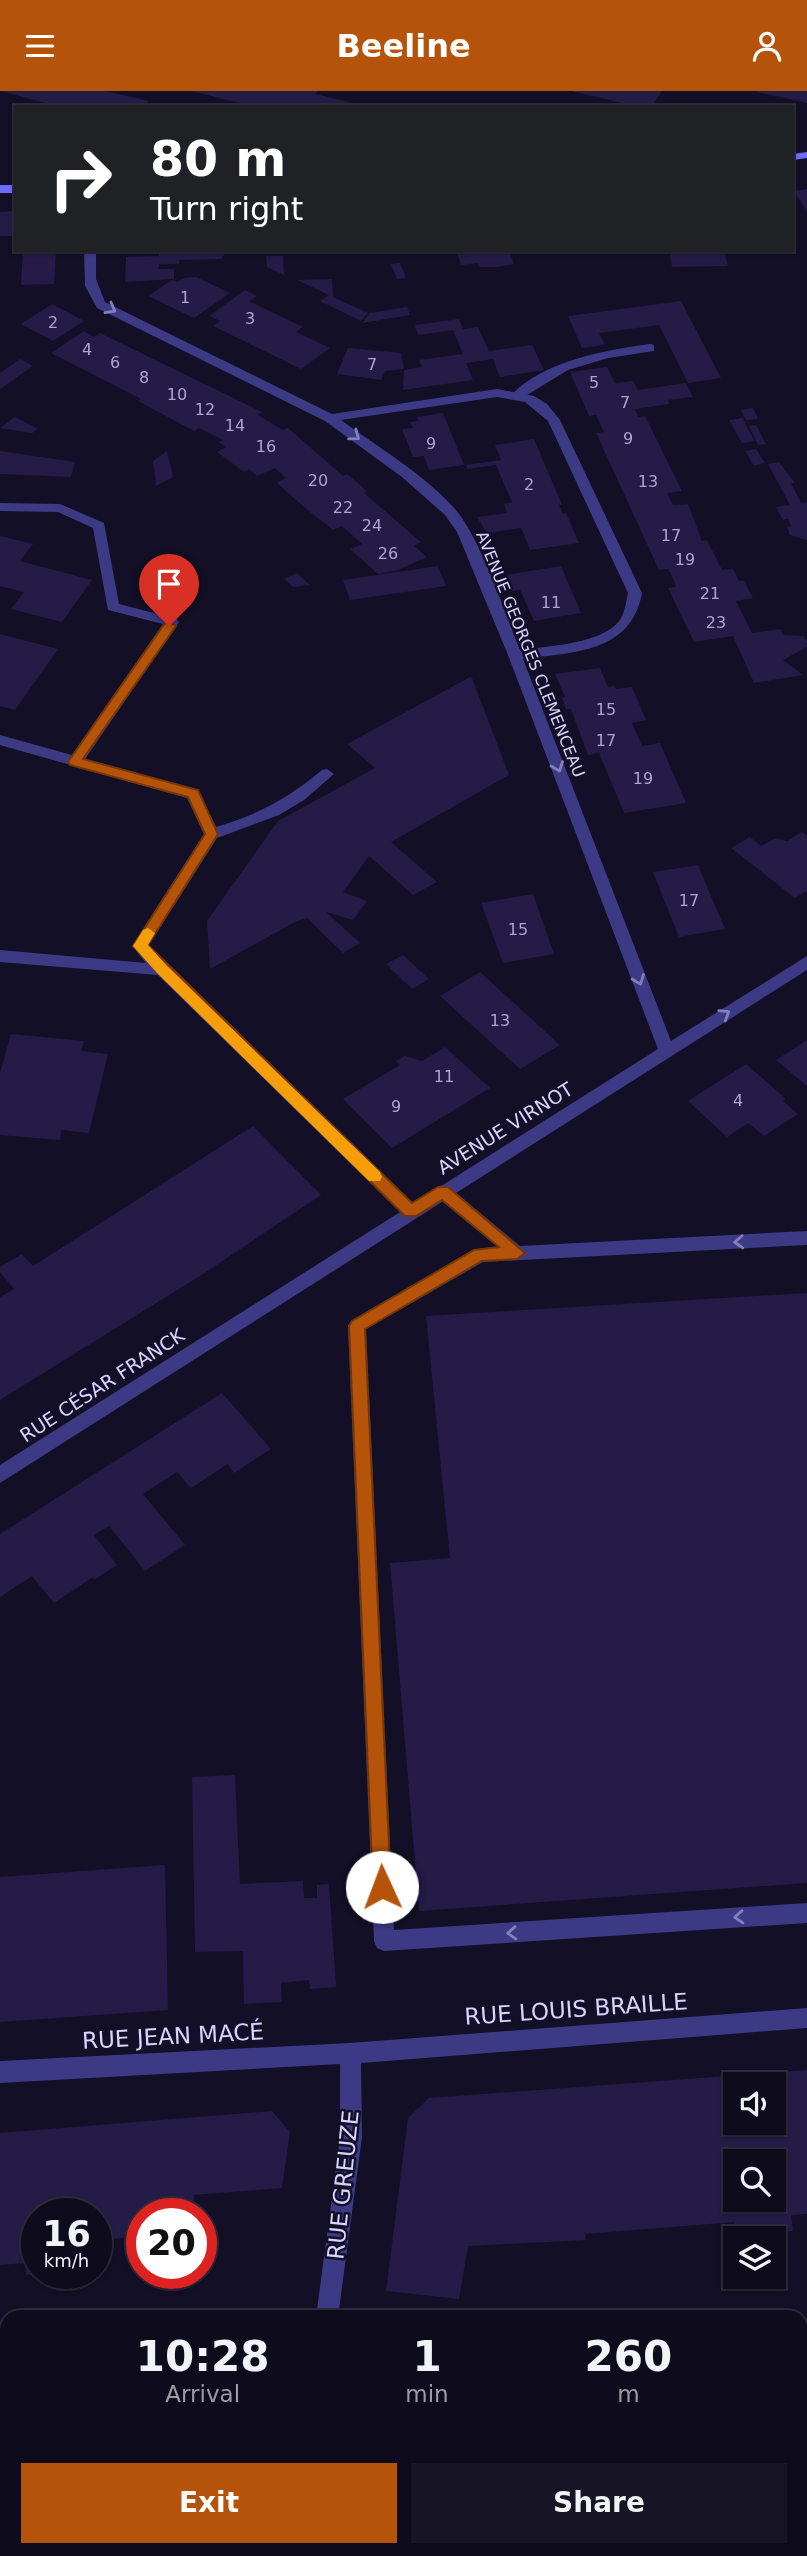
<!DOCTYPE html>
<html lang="en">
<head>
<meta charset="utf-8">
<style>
	body { margin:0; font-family:"DejaVu Sans",sans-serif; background:#171425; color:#f1f3f6; height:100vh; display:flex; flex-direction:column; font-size:26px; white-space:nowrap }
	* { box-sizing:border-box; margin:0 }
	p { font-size:23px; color:#9b9ba3 }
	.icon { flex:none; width:38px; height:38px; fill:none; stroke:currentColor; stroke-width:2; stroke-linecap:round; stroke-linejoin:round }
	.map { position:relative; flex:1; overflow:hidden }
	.drawer { position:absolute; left:0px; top:2219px; width:808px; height:247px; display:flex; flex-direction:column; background:#0e0b1c; border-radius:21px 21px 0 0; box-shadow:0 2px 5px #0004,0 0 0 2px #2e2b3b }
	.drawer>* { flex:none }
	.banner { position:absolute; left:14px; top:14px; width:780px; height:147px; border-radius:0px; box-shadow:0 2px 5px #0004,0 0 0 2px #2e2b3b; background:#202124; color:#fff; overflow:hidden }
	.buttons { position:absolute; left:723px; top:1981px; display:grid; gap:14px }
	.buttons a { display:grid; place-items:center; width:63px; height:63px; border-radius:0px; background:#0e0b1c; box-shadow:0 2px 5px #0004,0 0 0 2px #2e2b3b; font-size:35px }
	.speed { position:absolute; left:21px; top:2107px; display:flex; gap:14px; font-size:35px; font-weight:700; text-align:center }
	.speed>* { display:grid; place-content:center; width:91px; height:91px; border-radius:50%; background:#0e0b1c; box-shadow:0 2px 5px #0004,0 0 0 2px #2e2b3b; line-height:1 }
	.speed small { font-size:18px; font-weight:400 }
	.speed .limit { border:10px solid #d22; background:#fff; color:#111 }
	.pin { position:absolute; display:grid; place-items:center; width:60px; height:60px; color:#fff; margin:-72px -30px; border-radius:50% 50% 50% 0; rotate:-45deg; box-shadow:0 0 7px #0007 }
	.pin .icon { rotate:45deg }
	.me { position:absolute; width:77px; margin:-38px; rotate:358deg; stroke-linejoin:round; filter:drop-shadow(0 0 5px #0008) }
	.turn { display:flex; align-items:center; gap:24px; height:147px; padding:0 21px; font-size:32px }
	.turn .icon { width:91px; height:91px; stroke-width:2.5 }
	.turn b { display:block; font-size:49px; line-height:60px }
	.eta { display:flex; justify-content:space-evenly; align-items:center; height:119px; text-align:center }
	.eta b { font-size:42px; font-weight:700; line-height:49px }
	.cta { display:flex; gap:14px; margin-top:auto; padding:14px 21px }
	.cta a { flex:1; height:80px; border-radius:0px; background:#b45309; color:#fff; font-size:28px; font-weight:700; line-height:80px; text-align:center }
	.cta a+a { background:#171425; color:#f1f3f6 }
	header { display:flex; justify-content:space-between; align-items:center; height:91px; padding:0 21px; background:#b45309; color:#fff; font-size:32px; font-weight:700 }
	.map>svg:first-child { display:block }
</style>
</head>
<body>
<header><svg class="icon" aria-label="menu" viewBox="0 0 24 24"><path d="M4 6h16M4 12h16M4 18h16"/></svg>Beeline<svg class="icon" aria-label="person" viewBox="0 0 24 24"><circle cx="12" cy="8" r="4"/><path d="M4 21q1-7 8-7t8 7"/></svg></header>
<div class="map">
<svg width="807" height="2465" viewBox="0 0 807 2465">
	<rect width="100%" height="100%" fill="#130f26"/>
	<path fill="#241b47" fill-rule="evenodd" d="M0,0H105L149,10L143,16H61Z
		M191,0H318L315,3L365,15L256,16Z
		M571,0H662L651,16H639Z
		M757,0H807V12L757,1Z
		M807,98V121L794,100Z
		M16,120V145H0V121Z
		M23,159H56L54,193L21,194Z
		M159,159H228L221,168L179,169V173H159L158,178H174V188L125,191L126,166L159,165Z
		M451,159H509L514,173L498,176H480L478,172L461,174L457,162L452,163Z
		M669,159H724L728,175L672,176Z
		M266,165H283L284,184L267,176Z
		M400,172L406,187L397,188L391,173Z
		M196,186L230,202L194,227L148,205L172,189L177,191L184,187Z
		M332,188L333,206L368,222L361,230L320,210L329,204L297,189Z
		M245,199L257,205L249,210L303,236L296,241L330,257L301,278L213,235L220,230L209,225Z
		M681,210L721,287L688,292L659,234L599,242L605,254L582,257L568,225Z
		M52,213L84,230L53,250L21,233Z
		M407,216L410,224L362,232L370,222Z
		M459,228L463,238L478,236L489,260L532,254L544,279L500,286L493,268L466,272L473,289L403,299L404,279L422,276L419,269L463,263L453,239L418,244L415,234Z
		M84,240L94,246L100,242L262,321L258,324L283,339L288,337L343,385L347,383L367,400L364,402L421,451L414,455L427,466L398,479L378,483L350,458L362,453L342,435L333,439L304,416L277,392L286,387L275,377L257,385L249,378L244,381L217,361L226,356L218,351L223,349L199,337L194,340L138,310L141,308L51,262Z
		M348,257L401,262L404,278L385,280L381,289L337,283Z
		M20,268L33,275L0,298V282Z
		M607,276L615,292L633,290L638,299L686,292L693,306L668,309L669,313L635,318L638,326L645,325L682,400L667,402L673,414L688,413L702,450L707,449L722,479L733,478L739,490H744L753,507L736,510L752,542L781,538L783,544L803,545L807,550V556L783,569L803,584L754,592L733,545L694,551L668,497L676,496L673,487L668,478L659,479L596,342L604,341L596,324L589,325L570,281Z
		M753,317L758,328L746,329L741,319Z
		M443,322L464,374L429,379L424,365L413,366L402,338L413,337L410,331L419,330L417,326Z
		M15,326L38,338L32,342L0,337Z
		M743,327L749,340L755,350L742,352L729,329Z
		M756,334L766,353L758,354L749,335Z
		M534,348L562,414H559L563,423L566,422L579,452L530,459L521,437L487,442L477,426L507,422L504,413L512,411L496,374L467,378L466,374L501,369L495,354Z
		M756,358L765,372L754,375L745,360Z
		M0,360L75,371L71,386L0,383Z
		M167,360L173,386L156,395L153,370Z
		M779,371L795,392H791L801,412L807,411V449L790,444L787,436L791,435L788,428L783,429L776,416L790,414L768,373Z
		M0,445L33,453L20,470L92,489L62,531L11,518L24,501L0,495Z
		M438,475L446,495L350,509L343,489Z
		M561,475L581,522L534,530L520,499L512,500L505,484Z
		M297,482L310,494L293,496L284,488Z
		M186,496L189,509L175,511L173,497Z
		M0,543L58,558L15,619L0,615Z
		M600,577L608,596L615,595L616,598L632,596L646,629L632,632L642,655L660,652L686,712L624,722L599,662L588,664L571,618H566L562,607L565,606L555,583Z
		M470,586L472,587L509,684L391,751L437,791L413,804L369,765L343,801L367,810L353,829L326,821L360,852L343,862L307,827L295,831L210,878L207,830L278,730L375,677L347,653Z
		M802,741L807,745V800L795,807L731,757L750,746L761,755L776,747L787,750Z
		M698,774L725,838L679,846L653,781Z
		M533,803L554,863L503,872L481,812Z
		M403,864L429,888L412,898L386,873Z
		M480,881L560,954L520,978L440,905Z
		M11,943L84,950L81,960L108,963L89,1042L61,1039L60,1049L0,1044V982Z
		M807,949V995L776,969Z
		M445,956L490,997L392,1057L343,1008L400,974L396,970L405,965L422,970Z
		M746,973L786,1008L783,1010L798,1023L764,1045L748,1032L727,1046L688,1010Z
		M253,1035L321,1104L203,1183L0,1309V1206L14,1198L0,1181V1176L22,1163L33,1175Z
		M807,1202V1792L419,1820L390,1472L450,1467L426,1225Z
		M222,1302L271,1358L234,1382L228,1373L191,1397L177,1381L143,1403L185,1454L145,1480L109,1435L94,1444L117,1474L94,1489L93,1486L54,1512L32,1485L0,1506V1443Z
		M235,1684L240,1793L303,1790L304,1807H317V1794L329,1793L336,1896L310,1898L309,1889L281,1892L282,1911L244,1913L243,1860L195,1861L192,1686Z
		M165,1774L168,1919L0,1931V1786Z
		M807,1979V2123L791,2124L793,2140L779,2141L785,2182L774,2183V2147H736L734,2131L585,2143L586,2149L468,2155L459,2208L386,2200L408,2027L429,2007ZM735,1993H774V2032H735ZM735,2070H774V2109H735Z
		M272,2020L290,2041L282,2097L194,2104L195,2123H142V2145L100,2149V2178H96V2123H37V2183L26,2184V2172L0,2174V2042Z
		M802,2253H807V2465H355L356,2459H802Z
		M145,2459H231L230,2465H144Z"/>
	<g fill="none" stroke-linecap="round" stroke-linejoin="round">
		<path fill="#3d3a85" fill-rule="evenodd" d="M650,253L654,254V260L608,267L568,279L522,307H512L511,304C544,270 605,259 650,253Z
			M0,412L60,413L104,432L119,513L177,528L179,531L85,668L198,699L216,736C257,724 289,707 322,679L327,678L334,683L304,709L279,724L217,747L149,854L417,1116L419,1121L417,1126H405L158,884L0,871V859L146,872L132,855L204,743L187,707L0,654V644L72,664L163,533L108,519L93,437L58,421L0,420Z
			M443,1094L449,1096L520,1155L807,1140V1154L483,1171L366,1238L394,1839L807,1812V1832L384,1860L377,1857L374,1850L348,1235L351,1230L474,1159L498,1156L437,1106L435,1101L437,1096Z"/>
		<path fill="#3d3a85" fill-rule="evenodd" d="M84,159H96V188L105,211L332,323L497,298L534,305L547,313L560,329L642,502C631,562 574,561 523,568L671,950L807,865V879L0,1392V1374L658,958L508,564L457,441L445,424L402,386L325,330L97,217L85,195ZM497,306L525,311L548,330L628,502C626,511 625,521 620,529C603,553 547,555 520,559C504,520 481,448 455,418C424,383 379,357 341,329Z
			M807,1917V1937L361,1972L362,2046L338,2226H316L340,2046V1973L0,1992V1970L350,1952Z
			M284,2459H308L307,2465H283Z"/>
		<path fill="#6f6bff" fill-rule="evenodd" d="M807,61V67L793,69V63Z
			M0,94H16V102H0Z"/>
	</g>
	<defs><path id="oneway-chevron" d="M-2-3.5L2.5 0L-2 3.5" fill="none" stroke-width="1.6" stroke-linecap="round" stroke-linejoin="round" transform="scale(1.75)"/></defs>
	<g stroke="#837fbc">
		<use href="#oneway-chevron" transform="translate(111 218) rotate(29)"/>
		<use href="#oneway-chevron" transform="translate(355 345) rotate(36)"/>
		<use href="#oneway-chevron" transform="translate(558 676) rotate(69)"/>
		<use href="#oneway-chevron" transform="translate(639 889) rotate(69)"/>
		<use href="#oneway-chevron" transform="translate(725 923) rotate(-32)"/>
		<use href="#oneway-chevron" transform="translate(739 1151) rotate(177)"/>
		<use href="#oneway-chevron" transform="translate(739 1826) rotate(176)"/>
		<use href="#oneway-chevron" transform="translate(512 1842) rotate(176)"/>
	</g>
	<path fill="#b45309" stroke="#753606" stroke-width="2" d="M169,531L176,535L83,668L198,699L218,743L148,854L412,1112L438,1096H448L525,1162L517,1168L482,1170L365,1238L391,1796L389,1802L382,1805L376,1802L373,1796L349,1235L352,1230L474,1159L499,1156L442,1109L416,1125H405L133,855L205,743L188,706L70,674L68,671L165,532Z"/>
	<path fill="#f59e0b" d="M148,837L155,842L148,854L167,875L380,1081L382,1086L380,1090H369L157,882L133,855L143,839Z"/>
	<g text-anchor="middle" stroke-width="5" stroke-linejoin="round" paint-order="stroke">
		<g font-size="16" fill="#aca6d1">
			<text x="185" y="212">1</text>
			<text x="250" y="233">3</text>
			<text x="53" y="237">2</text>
			<text x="87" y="264">4</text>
			<text x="115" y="277">6</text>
			<text x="372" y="279">7</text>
			<text x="144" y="292">8</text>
			<text x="594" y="297">5</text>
			<text x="177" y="309">10</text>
			<text x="625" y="317">7</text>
			<text x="205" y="324">12</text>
			<text x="235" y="340">14</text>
			<text x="628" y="353">9</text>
			<text x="431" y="358">9</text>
			<text x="266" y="361">16</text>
			<text x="318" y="395">20</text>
			<text x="648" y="396">13</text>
			<text x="529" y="399">2</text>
			<text x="343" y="422">22</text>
			<text x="372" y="440">24</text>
			<text x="671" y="450">17</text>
			<text x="388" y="468">26</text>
			<text x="685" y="474">19</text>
			<text x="710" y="508">21</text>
			<text x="551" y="517">11</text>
			<text x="716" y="537">23</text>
			<text x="606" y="624">15</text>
			<text x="606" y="655">17</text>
			<text x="643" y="693">19</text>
			<text x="689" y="815">17</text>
			<text x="518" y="844">15</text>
			<text x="500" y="935">13</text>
			<text x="444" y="991">11</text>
			<text x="738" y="1015">4</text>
			<text x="396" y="1021">9</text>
		</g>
		<g font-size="16" fill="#d9d4ff" stroke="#130f26">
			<text transform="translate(531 563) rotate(68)" y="6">AVENUE GEORGES CLEMENCEAU</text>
		</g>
		<g font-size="19" fill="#d9d4ff" stroke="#130f26">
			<text transform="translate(505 1037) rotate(-32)" y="7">AVENUE VIRNOT</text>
			<text transform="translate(102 1294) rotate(-33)" y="7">RUE CÉSAR FRANCK</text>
		</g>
		<g font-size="23" fill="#d9d4ff" stroke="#130f26">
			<text transform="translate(576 1918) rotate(-4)" y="8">RUE LOUIS BRAILLE</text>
			<text transform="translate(173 1945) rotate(-3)" y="8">RUE JEAN MACÉ</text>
			<text transform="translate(343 2094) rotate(-84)" y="8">RUE GREUZE</text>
		</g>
	</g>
</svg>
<div class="buttons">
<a><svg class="icon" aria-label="sound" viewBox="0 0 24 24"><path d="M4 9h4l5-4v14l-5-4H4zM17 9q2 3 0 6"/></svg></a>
<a><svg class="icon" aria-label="search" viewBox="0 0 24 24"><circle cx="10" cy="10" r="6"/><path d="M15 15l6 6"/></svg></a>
<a><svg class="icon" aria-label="layers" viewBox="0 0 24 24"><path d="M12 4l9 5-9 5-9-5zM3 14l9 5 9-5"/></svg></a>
</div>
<div class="speed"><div>16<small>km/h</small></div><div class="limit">20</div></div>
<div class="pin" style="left:169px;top:535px;background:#d93025"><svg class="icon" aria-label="arrive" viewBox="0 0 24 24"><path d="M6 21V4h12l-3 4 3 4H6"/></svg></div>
<svg class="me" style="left:382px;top:1796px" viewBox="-20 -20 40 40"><circle r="19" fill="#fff"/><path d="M0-13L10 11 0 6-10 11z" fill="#b45309"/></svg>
<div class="banner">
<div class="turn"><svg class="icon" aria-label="right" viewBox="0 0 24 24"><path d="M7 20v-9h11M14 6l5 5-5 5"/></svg><div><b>80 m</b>Turn right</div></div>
</div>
<section class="drawer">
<div class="eta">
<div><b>10:28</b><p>Arrival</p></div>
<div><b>1</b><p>min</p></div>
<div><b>260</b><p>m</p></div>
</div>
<div class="cta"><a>Exit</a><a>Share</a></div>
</section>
</div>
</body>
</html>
